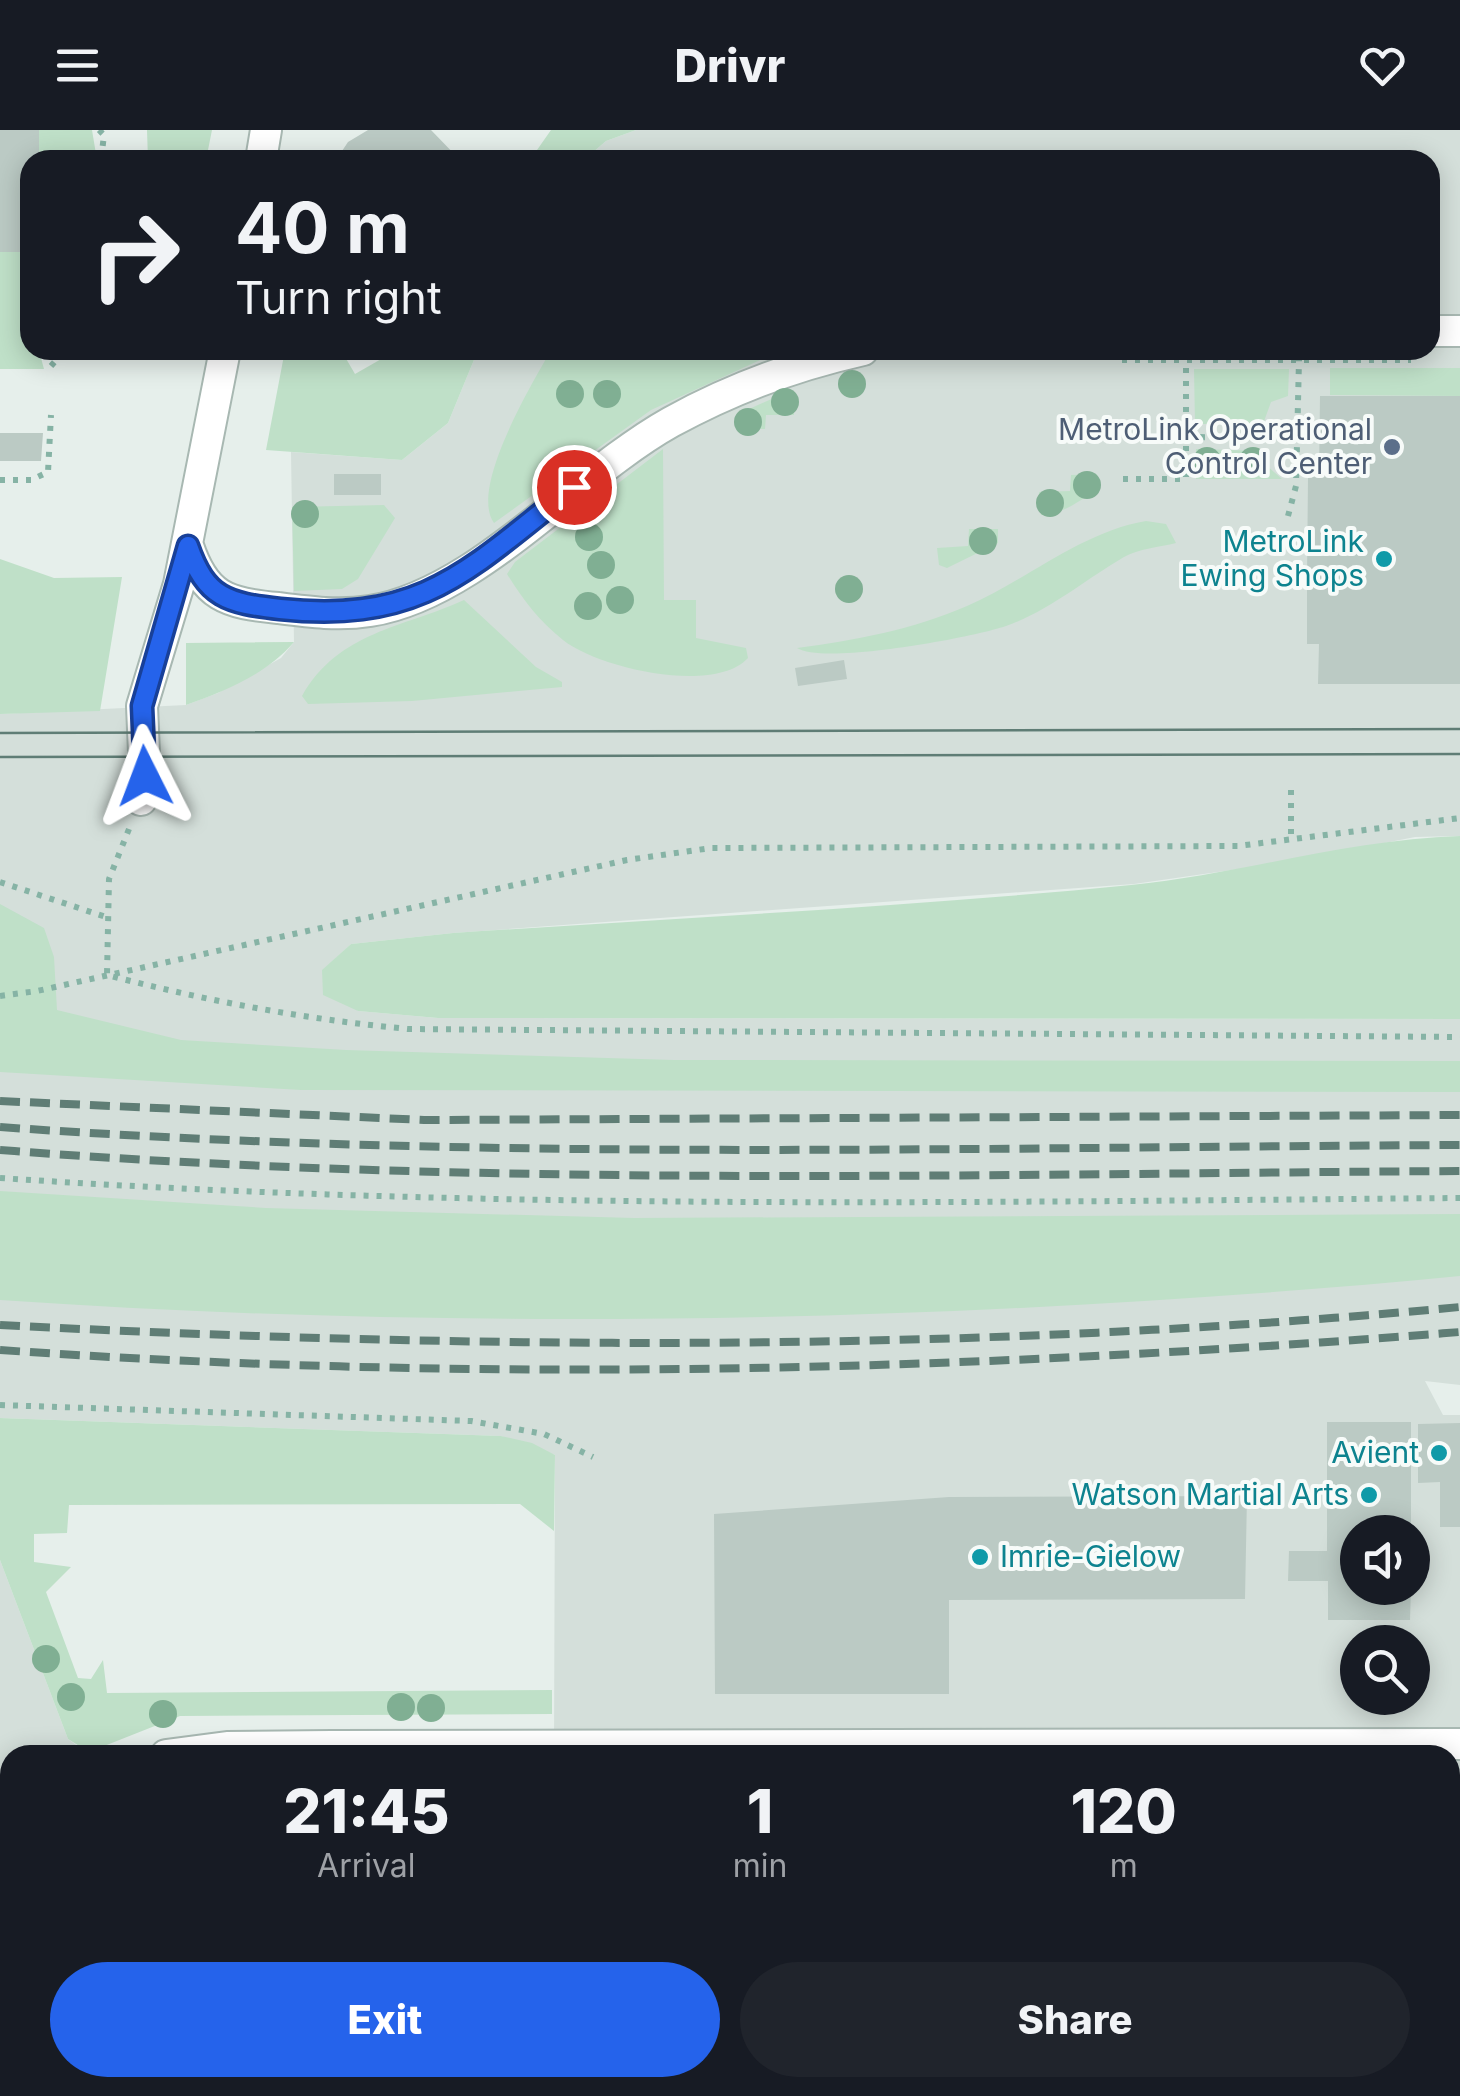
<!DOCTYPE html>
<html lang="en">
<head>
<meta charset="utf-8">
<style>
	body { margin:0; font-family:Inter,sans-serif; background:#20242c; color:#f1f3f6; height:100vh; display:flex; flex-direction:column; font-size:38px; white-space:nowrap }
	* { box-sizing:border-box; margin:0 }
	p { font-size:32px; color:#9ea1a6 }
	.icon { flex:none; width:55px; height:55px; fill:none; stroke:currentColor; stroke-width:2; stroke-linecap:round; stroke-linejoin:round }
	.map { position:relative; flex:1; overflow:hidden }
	.side { position:absolute; left:0px; top:1615px; width:1460px; height:352px; display:flex; flex-direction:column; background:#171b24; border-radius:30px 30px 0 0; box-shadow:0 5px 25px #0003 }
	.side>* { flex:none }
	.banner { position:absolute; left:20px; top:20px; width:1420px; height:210px; border-radius:30px; box-shadow:0 5px 25px #0003; background:#171b24; color:#f1f3f6; overflow:hidden }
	.controls { position:absolute; left:1340px; top:1385px; display:grid; gap:20px }
	.controls a { display:grid; place-items:center; width:90px; height:90px; border-radius:50%; background:#171b24; box-shadow:0 5px 25px #0003; font-size:50px }
	.pin { position:absolute; display:grid; place-items:center; width:85px; height:85px; color:#fff; margin:-42px; border:5px solid #fff; border-radius:50%; box-shadow:0 2px 10px #0007 }
	.me { position:absolute; width:110px; margin:-55px; rotate:357deg; stroke-linejoin:round; filter:drop-shadow(0 0 8px #0008) }
	.turn { display:flex; align-items:center; gap:35px; height:210px; padding:0 50px; font-size:45px }
	.turn .icon { width:130px; height:130px; stroke-width:2.5 }
	.turn b { display:block; font-size:70px; line-height:85px }
	.eta { display:flex; justify-content:space-evenly; align-items:center; height:170px; text-align:center }
	.eta b { font-size:60px; font-weight:800; line-height:70px }
	.action { display:flex; gap:20px; margin-top:auto; padding:20px 50px }
	.action a { flex:1; height:115px; border-radius:60px; background:#2563eb; color:#fff; font-size:40px; font-weight:800; line-height:115px; text-align:center }
	.action a+a { background:#20242c; color:#f1f3f6 }
	header { display:flex; justify-content:space-between; align-items:center; height:130px; padding:0 50px; background:#171b24; font-size:45px; font-weight:800 }
	.map>svg:first-child { display:block }
</style>
</head>
<body>
<header><svg class="icon" aria-label="menu" viewBox="0 0 24 24"><path d="M4 6h16M4 12h16M4 18h16"/></svg>Drivr<svg class="icon" aria-label="heart" viewBox="0 0 24 24"><path d="M12 20l-8-8c-3-5 5-10 8-4 3-6 11-1 8 4z"/></svg></header>
<div class="map">
<svg width="1460" height="1966" viewBox="0 0 1460 1966">
	<rect width="100%" height="100%" fill="#e6efeb"/>
	<path fill="#d4dfda" fill-rule="evenodd" d="M636,0H1460V706L1415,707L1288,732L1134,754L453,803L351,814L322,841L358,881L438,888L1460,889V1255L1425,1251L1443,1285H1460V1966H0V1430L68,1609L90,1625H10V1958H1450V1625H554L555,1325L501,1306L0,1288V584L186,575L218,563L281,528L294,512L291,322L402,330L448,293L478,220H1430V30H584L606,11ZM1358,1402H1412V1458H1358ZM1358,1512H1412V1568H1358Z"/>
	<path fill="#bfe0c8" d="M39,0H92L97,30H39Z
		M147,0H212L206,30H148Z
		M551,0H636L606,11L584,30H530Z
		M0,122H30V220H57L41,228L44,239H0Z
		M285,220H341L355,244L397,220H478L448,293L402,330L266,320Z
		M551,220H782L651,280L494,393C469,358 532,254 551,220Z
		M1330,238H1460V266L1330,265Z
		M1194,239H1289L1288,266L1271,272L1263,294H1195Z
		M787,262L793,267L794,285H766L765,299H737L738,284Z
		M663,319L664,470H696V508L746,518L748,528C714,565 598,538 563,510C539,491 523,470 507,444L515,432Z
		M1196,319L1262,321L1265,334L1282,349H1196Z
		M1097,344L1098,358C1084,369 1059,386 1041,385L1039,362L1070,361L1071,345Z
		M384,375L395,388L358,449L342,459L294,461L292,377Z
		M1146,391L1166,394L1176,413C1160,417 1138,419 1124,427C1086,449 1049,481 1006,496C971,508 824,535 797,518C856,510 912,500 967,476C1027,450 1081,402 1146,391Z
		M969,399H998V413L947,438L939,435L937,418L968,416Z
		M0,429L54,448L122,447L100,581L0,584Z
		M464,470L536,537L562,552V557L412,571L308,574L302,566C339,501 403,498 464,470Z
		M294,512C267,544 225,561 186,575V513Z
		M1460,706V889L438,888L358,881L323,865L322,840L351,814L453,803C679,788 906,777 1131,755C1241,744 1350,709 1460,706Z
		M0,774L44,798L54,827L57,880L181,910L346,920L674,930L1460,931V962L301,960L0,942Z
		M0,1061L266,1078L634,1088L1460,1084V1146C983,1192 478,1203 0,1170Z
		M0,1288L501,1306L532,1313L555,1325L554,1401L520,1374L69,1375L67,1403L34,1404V1432L71,1437L46,1462L78,1548L91,1549L103,1530L107,1563L552,1560V1584L180,1586L89,1622L68,1609L0,1430Z"/>
	<path fill="#bbcac4" d="M0,0H39V30H30V122H0Z
		M368,0H431L460,30H336L348,12Z
		M1320,266H1460V554H1318L1319,514H1307V449L1308,347H1319Z
		M0,303H43L41,331H0Z
		M334,344H381V365H334Z
		M844,530L847,549L798,556L795,538Z
		M1327,1292H1411V1402H1358V1458H1411L1410,1490H1328V1451H1288L1289,1421H1327Z
		M1460,1293V1397H1440V1352L1418,1353V1294Z
		M1247,1366L1245,1469L949,1470V1564H715L714,1384L949,1367Z
		M1450,1784H1460V1966H1324L1325,1958H1450Z
		M28,1958H566V1966H28Z"/>
	<g fill="none" stroke-linecap="round" stroke-linejoin="round">
		<g stroke="#a8b8b2" stroke-width="34">
			<path id="minor" d="M261,30L266,0
				M1430,201H1460
				M188,416C205,467 226,473 278,478C309,482 339,486 370,481C475,465 576,345 671,292C731,259 796,235 863,220
				M141,670L145,646L142,576L179,454L225,220
				M166,1625L227,1617L332,1616L1460,1614
				M0,1718L10,1699
				M1154,1966V1958"/>
		</g>
		<path stroke="#86b3a5" stroke-width="6" stroke-dasharray="5 8" stroke-linecap="butt" d="M99,0L104,5L101,30
			M1122,230H1411
			M51,236L65,220
			M1187,307L1320,308
			M1123,349H1186V231
			M0,350H31L48,342L51,285
			M1288,386L1296,356L1299,230
			M1291,660V710
			M129,699L109,749L107,845C207,871 304,889 408,899L1460,907
			M0,752L106,787
			M0,866L37,861L627,730L711,718L1238,716L1460,688
			M0,1048C486,1081 973,1072 1460,1068
			M0,1275L471,1291L544,1304L593,1327"/>
		<use href="#minor" stroke="#fff" stroke-width="30"/>
		<path stroke="#5f7d75" stroke-width="2.5" d="M0,603L1460,599
			M0,627L1460,624"/>
		<path stroke="#5f7d75" stroke-width="8" stroke-dasharray="20 10" stroke-linecap="butt" d="M0,971L424,990L1460,985
			M0,997C485,1032 974,1017 1460,1015
			M0,1020C485,1058 974,1044 1460,1041
			M0,1195C486,1220 975,1223 1460,1177
			M0,1220C486,1254 974,1241 1460,1202"/>
	</g>
	<g fill="#80af93">
		<circle cx="852" cy="254" r="14"/>
		<circle cx="570" cy="264" r="14"/>
		<circle cx="607" cy="264" r="14"/>
		<circle cx="785" cy="272" r="14"/>
		<circle cx="748" cy="292" r="14"/>
		<circle cx="1207" cy="331" r="14"/>
		<circle cx="1253" cy="331" r="14"/>
		<circle cx="1087" cy="355" r="14"/>
		<circle cx="1050" cy="373" r="14"/>
		<circle cx="305" cy="384" r="14"/>
		<circle cx="589" cy="407" r="14"/>
		<circle cx="983" cy="411" r="14"/>
		<circle cx="601" cy="435" r="14"/>
		<circle cx="849" cy="459" r="14"/>
		<circle cx="620" cy="470" r="14"/>
		<circle cx="588" cy="476" r="14"/>
		<circle cx="46" cy="1529" r="14"/>
		<circle cx="71" cy="1567" r="14"/>
		<circle cx="401" cy="1577" r="14"/>
		<circle cx="431" cy="1578" r="14"/>
		<circle cx="163" cy="1584" r="14"/>
	</g>
	<g fill="none" stroke-linecap="round" stroke-linejoin="round">
		<g stroke="#184099" stroke-width="25">
			<path id="route" d="M145,646L142,576L188,416C206,468 227,473 280,479C423,494 469,439 574,357"/>
		</g>
		<use href="#route" stroke="#2563eb" stroke-width="18"/>
	</g>
	<circle fill="#5c6f8a" stroke="#f7fbf9" stroke-width="4" cx="1392" cy="317" r="10"/>
	<g fill="#0f9aa8" stroke="#f7fbf9" stroke-width="4">
		<circle cx="1384" cy="429" r="10"/>
		<circle cx="1439" cy="1323" r="10"/>
		<circle cx="1369" cy="1365" r="10"/>
		<circle cx="980" cy="1427" r="10"/>
	</g>
	<g text-anchor="middle" stroke-width="8" stroke-linejoin="round" paint-order="stroke">
		<g font-size="30" fill="#4e5e75" stroke="#f7fbf9" text-anchor="end">
			<text x="1372" y="310">MetroLink Operational<tspan x="1372" dy="34">Control Center</tspan></text>
		</g>
		<g font-size="30" fill="#0d838f" stroke="#f7fbf9" text-anchor="end">
			<text x="1364" y="422">MetroLink<tspan x="1364" dy="34">Ewing Shops</tspan></text>
			<text x="1419" y="1333">Avient</text>
			<text x="1349" y="1375">Watson Martial Arts</text>
			<text x="1000" y="1437" text-anchor="start">Imrie-Gielow</text>
		</g>
	</g>
</svg>
<div class="controls">
<a><svg class="icon" aria-label="sound" viewBox="0 0 24 24"><path d="M4 9h4l5-4v14l-5-4H4zM17 9q2 3 0 6"/></svg></a>
<a><svg class="icon" aria-label="search" viewBox="0 0 24 24"><circle cx="10" cy="10" r="6"/><path d="M15 15l6 6"/></svg></a>
</div>
<div class="pin" style="left:574px;top:357px;background:#d93025"><svg class="icon" aria-label="arrive" viewBox="0 0 24 24"><path d="M6 21V4h12l-3 4 3 4H6"/></svg></div>
<svg class="me" style="left:145px;top:646px" viewBox="-20 -20 40 40"><path d="M0-17L14 15 0 8-14 15z" fill="#2563eb" stroke="#fff" stroke-width="4"/></svg>
<div class="banner">
<div class="turn"><svg class="icon" aria-label="right" viewBox="0 0 24 24"><path d="M7 20v-9h11M14 6l5 5-5 5"/></svg><div><b>40 m</b>Turn right</div></div>
</div>
<section class="side">
<div class="eta">
<div><b>21:45</b><p>Arrival</p></div>
<div><b>1</b><p>min</p></div>
<div><b>120</b><p>m</p></div>
</div>
<div class="action"><a>Exit</a><a>Share</a></div>
</section>
</div>
</body>
</html>
